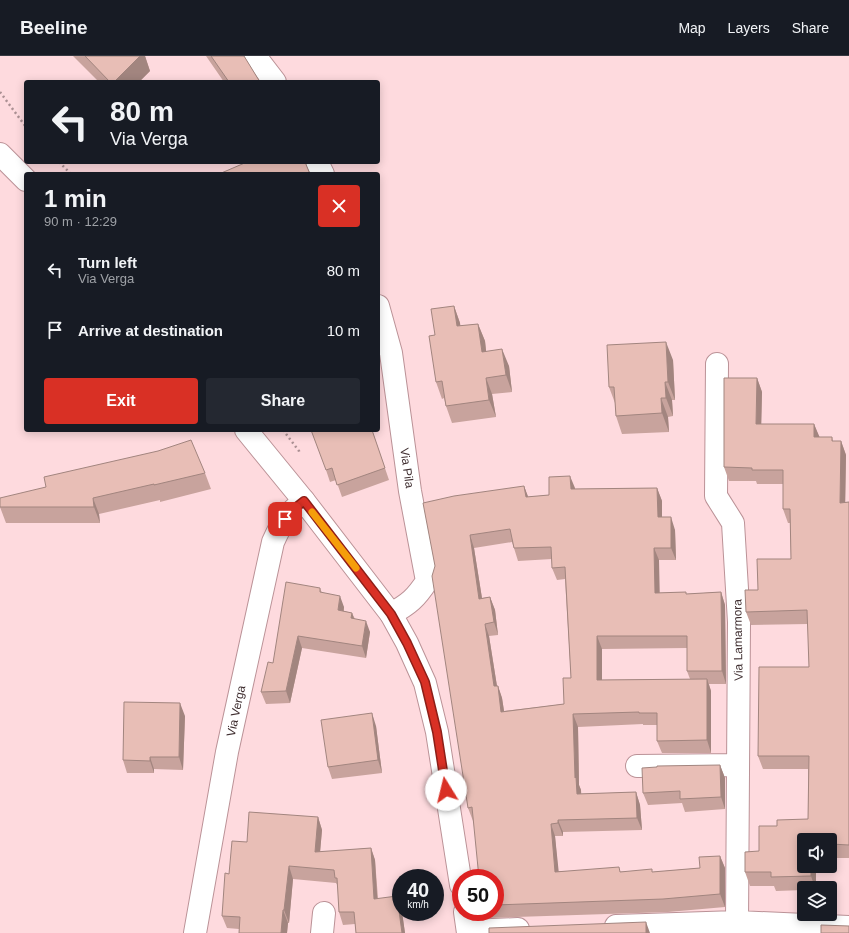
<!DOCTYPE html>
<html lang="en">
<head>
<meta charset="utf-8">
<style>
	body { margin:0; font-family:Helvetica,sans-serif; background:#242831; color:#f1f3f6; height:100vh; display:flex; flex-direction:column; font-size:15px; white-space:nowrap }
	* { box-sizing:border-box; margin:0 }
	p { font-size:13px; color:#9ea1a6 }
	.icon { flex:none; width:22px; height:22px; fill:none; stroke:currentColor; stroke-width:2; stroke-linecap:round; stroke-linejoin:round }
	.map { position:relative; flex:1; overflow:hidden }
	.sheet { position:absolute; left:24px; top:116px; width:356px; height:260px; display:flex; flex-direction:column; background:#171b24; border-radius:4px; box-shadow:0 2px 10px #0003 }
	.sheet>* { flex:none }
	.banner { position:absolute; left:24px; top:24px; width:356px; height:84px; border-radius:4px; box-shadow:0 2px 10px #0003; background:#171b24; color:#f1f3f6; overflow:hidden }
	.tools { position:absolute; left:797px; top:777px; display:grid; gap:8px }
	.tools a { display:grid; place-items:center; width:40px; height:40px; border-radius:4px; background:#171b24; box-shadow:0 2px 10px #0003; font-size:20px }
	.speed { position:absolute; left:392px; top:813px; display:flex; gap:8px; font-size:20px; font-weight:700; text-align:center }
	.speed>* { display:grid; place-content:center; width:52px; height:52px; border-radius:50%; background:#171b24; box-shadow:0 2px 10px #0003; line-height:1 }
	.speed small { font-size:10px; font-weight:400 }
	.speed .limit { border:6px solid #d22; background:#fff; color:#111 }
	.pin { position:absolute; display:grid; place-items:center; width:34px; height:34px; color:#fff; margin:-17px; border-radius:8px; box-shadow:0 2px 6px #0006 }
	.me { position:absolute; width:44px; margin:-22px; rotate:351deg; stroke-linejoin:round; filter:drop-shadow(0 0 3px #0008) }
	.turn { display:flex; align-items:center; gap:14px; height:84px; padding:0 20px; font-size:18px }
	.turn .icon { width:52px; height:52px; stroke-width:2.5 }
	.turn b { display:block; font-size:28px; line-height:34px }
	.round { display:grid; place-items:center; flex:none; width:42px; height:42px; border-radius:4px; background:#242831 }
	.head { display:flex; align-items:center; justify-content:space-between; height:68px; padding:0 20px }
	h1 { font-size:24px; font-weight:600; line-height:30px }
	.action { display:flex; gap:8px; margin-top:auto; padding:8px 20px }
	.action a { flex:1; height:46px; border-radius:4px; background:#d93025; color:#fff; font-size:16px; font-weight:600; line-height:46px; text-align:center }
	.action a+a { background:#242831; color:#f1f3f6 }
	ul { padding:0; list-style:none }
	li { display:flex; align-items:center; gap:12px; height:60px; padding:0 20px }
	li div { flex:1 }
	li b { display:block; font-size:15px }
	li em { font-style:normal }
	header { display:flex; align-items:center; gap:24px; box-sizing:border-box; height:56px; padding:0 20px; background:#171b24; border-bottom:1px solid #363941 }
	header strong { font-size:19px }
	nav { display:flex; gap:22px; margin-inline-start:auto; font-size:14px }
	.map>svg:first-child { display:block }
</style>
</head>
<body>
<header>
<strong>Beeline</strong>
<nav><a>Map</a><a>Layers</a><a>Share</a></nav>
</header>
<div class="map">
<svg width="849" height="877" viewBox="0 0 849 877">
	<rect width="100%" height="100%" fill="#fedade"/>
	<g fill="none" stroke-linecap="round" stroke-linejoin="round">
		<g stroke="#bb9297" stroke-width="24">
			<path id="street" d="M255,0L275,26
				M317,106L323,118
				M378,250L391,297L410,435L427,525C416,542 409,548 391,558
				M717,308L716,440L733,467L739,566L737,866
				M637,710L738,709
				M616,870L737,866L849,871
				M468,875L518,873
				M195,877L227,696L273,486C282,466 286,459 304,445
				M322,877L324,857"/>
		</g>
		<g stroke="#bb9297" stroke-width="24">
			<path id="secondary" d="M0,98L26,124
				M246,374L304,445L391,558L407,587L425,627L437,676L461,829
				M465,856L468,877"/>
		</g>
		<path stroke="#ab9093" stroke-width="2.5" stroke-dasharray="2 3" stroke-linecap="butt" d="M0,36L26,71
			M59,106L71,118
			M283,374L299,395L300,398"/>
		<use href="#street" stroke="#fff" stroke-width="22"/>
		<use href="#secondary" stroke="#fff" stroke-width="22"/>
	</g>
	<path fill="#c8a39d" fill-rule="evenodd" d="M73,0H145L150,15L139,26H99Z
		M206,0H244L260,26H224Z
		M454,250L460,267V270L478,268L485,285L486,295L509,310L512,336L492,338L496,361L452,367L446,350L444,342L442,343L436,326L435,279Z
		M673,304L675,344H672L673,360L668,361L669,376L622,378L616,360L615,347L609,331Z
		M757,322L762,336L761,368H814L819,381H832L833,385H841L846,399L845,446H849V802H830V784H804L816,810V832H804V834L776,835L774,830H750L745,816L759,795L777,770L808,763V713H763L758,700L809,611L808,568L751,569L746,556L758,534L791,503L790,467H788L783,453V428H757L756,425H729L724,411Z
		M372,374L389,424L342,441L336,424L330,426L326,414Z
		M205,417L211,433L160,446V444L99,458L100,467H6L0,451Z
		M524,430L528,441L549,439L575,432V433L657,432L662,445V461L675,474L676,504H659V537L686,536V538L721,536L725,549L726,628H709L711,635V697H662L657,685V669H643V668L578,671L579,729L581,734V738L636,736L640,749L642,774L563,776V780H555L558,815L653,816L700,812L720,800L725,812V851L668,856L487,862L484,856H495V822L468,752L435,510ZM512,486L514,492L518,505L552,503V512L557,524L565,523L571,622L564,648L504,655L502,642L498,630H497L489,580L498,579L495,554L490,541L482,542L474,492ZM687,592V615L690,623L602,624V593Z
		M320,532L322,537L344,551V555L352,557L355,563L370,576L366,602L302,592L290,647L266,648L261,636L273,607Z
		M185,660L183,714L154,713V717H127L123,704Z
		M376,670L382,717L332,723L328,711Z
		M720,709L725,722V753L685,756L682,747L648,749L643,737Z
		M318,761L322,774L320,796L371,792L375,804L378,842L401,856H402L405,877H356L355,868L343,869L339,856L338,830L336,827L293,823L289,867H288L287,877H239V873L227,872L222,860L229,818L247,786Z"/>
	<path fill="#a2857f" d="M140,0H145L150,15L139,26H114Z
		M454,250L460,267L463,287L457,270Z
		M478,268L485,285L488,313L482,296Z
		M666,286L673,304L675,344L668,326Z
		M502,293L509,310L512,336L506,319Z
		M486,322L492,338L496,361L489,344Z
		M757,322L762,336L761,381L756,368Z
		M665,326L672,344L673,360L666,342Z
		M661,342L668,361L669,376L662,357Z
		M814,368L820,382L814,381Z
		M841,385L846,399L845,460L840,447Z
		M570,420L575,432V446L571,433Z
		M524,430L529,443L526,441Z
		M657,432L662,445V474L658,461Z
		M93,442L99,458L100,467L94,451Z
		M671,461L675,474L676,504L671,492Z
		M470,479L474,492L484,555L479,543Z
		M654,492L659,504L660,549L655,537Z
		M721,536L725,549L726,628L722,615Z
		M340,540L344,551L342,566L338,554Z
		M490,541L495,554L498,579L494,566Z
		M352,557L356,568L351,562Z
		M366,565L370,576L366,602L362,590Z
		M485,568L489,580L499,643L494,630Z
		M298,580L302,592L290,647L286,635Z
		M597,580L602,593V636L597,624Z
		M707,623L711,635V697L707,684Z
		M498,630L502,642L506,668L501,656Z
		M180,647L185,660L183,714L179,701Z
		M372,657L376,670L382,717L378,704Z
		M573,658L578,671L579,729L581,734L582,751L577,738L575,722Z
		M150,701L154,713V717L150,705Z
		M720,709L725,722V753L721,741Z
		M636,736L640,749L642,774L637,762Z
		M318,761L322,774L319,808L315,796Z
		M558,764L563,776V780L558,767Z
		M551,768L555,780L560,828L555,816Z
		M371,792L375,804L378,855L374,843Z
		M720,800L725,812V851L720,838Z
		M289,810L293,823L289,867L284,854Z
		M811,810H816V832H815L811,820Z
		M397,840L401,851V856H402L405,877H402Z
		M283,854L288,867L287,877H281Z
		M646,866L650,877H646Z"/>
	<path fill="#e8beb6" stroke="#a2857f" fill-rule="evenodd" d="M85,0H140L114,26H110Z
		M211,0H244L260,26H229Z
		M247,106H305L310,118H219Z
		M454,250L457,270L478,268L482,296L502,293L506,319L486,322L489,344L446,350L442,325L436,326L429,280L435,279L431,253Z
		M666,286L668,326H665L666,342H661L662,357L616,360L614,331H609L607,289Z
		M724,322H757L756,368H814V381H832V385H841L840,447L849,446V789L830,788V784H804V810H811V820L771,821V816H745V796L759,795V770H777V764L808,763L809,700H758L759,611H809L807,554L746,556L745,534H758L757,503H791L790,453H783V414H752V412L724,411Z
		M311,374H372L385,412L337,429L332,412L326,414Z
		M191,384L205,417L154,429V428L93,442L94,451H0V442L46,431L44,421L158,395Z
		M570,420L571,433L657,432L658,461H671V492H654L655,537L686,536V538L721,536L722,615H687V580H597V624L707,623V684L657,685V657H639V656L573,658L575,722L576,721L577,738L636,736L637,762L558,764V767L551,768L555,816L619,811L620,816L652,813V816L700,812L699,801L720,800V838L663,843L495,849V822H479L472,751L468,752L432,520L435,510L423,447L454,440L524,430L526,441L549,439V421ZM510,473L514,492L551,491L552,512L565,511L571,622H563L564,648L501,656L498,630H494L485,568L494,566L490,541L479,543L470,479Z
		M286,526L320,532V536L340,540L338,554L352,557L351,562L366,565L362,590L298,580L286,635L261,636L268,606L273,607Z
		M124,646L180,647L179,701H150V705L123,704Z
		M372,657L378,704L328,711L321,664Z
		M720,709L721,741L680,743V735L643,737L642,712L657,711V710Z
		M249,756L318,761L315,796L371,792L374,843L397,840L402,877H356L354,856H339L337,822H335L334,814L289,810L284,854H283L281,877H239L240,861L222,860L225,817L229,818L232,785L247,786Z
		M646,866V877H489V872Z
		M821,869L849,870V877H821Z"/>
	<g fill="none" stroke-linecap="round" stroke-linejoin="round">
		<g stroke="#8d1f18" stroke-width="10">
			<path id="route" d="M285,463L290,456L304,445L391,558L407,587L425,626L437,676L446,734"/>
		</g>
		<use href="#route" stroke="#d93025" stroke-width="7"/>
		<path stroke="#f59e0b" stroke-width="7" d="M312,456L356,512"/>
	</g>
	<g text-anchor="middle" stroke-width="4" stroke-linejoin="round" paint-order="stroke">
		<g font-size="12" fill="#413032" stroke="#fff">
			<text transform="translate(407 412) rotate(82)" y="4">Via Pila</text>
			<text transform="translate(738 584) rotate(-91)" y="4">Via Lamarmora</text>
			<text transform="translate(236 655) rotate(-78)" y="4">Via Verga</text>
		</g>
	</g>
</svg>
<div class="tools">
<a><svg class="icon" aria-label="sound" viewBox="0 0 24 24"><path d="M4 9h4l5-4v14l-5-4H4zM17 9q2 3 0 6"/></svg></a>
<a><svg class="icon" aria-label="layers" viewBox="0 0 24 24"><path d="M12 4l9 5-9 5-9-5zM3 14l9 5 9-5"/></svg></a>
</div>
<div class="speed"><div>40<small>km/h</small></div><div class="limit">50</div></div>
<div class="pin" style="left:285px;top:463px;background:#d93025"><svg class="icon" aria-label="arrive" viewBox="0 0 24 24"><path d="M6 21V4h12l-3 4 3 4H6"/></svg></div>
<svg class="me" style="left:446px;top:734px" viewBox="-20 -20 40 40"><circle r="19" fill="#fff"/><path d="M0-13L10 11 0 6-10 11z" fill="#d93025"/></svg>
<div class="banner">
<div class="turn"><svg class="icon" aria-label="left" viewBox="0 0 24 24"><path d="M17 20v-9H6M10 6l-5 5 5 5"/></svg><div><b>80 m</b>Via Verga</div></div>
</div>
<section class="sheet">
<div class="head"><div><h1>1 min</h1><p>90 m · 12:29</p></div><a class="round" style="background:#d93025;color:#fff"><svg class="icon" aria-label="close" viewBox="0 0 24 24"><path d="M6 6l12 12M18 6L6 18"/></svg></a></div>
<ul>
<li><svg class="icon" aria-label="left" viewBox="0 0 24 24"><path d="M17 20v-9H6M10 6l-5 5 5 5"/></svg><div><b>Turn left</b><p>Via Verga</p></div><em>80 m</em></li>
<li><svg class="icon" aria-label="arrive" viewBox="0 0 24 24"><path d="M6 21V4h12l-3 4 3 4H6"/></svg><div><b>Arrive at destination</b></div><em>10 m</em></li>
</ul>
<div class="action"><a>Exit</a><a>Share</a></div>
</section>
</div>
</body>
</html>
